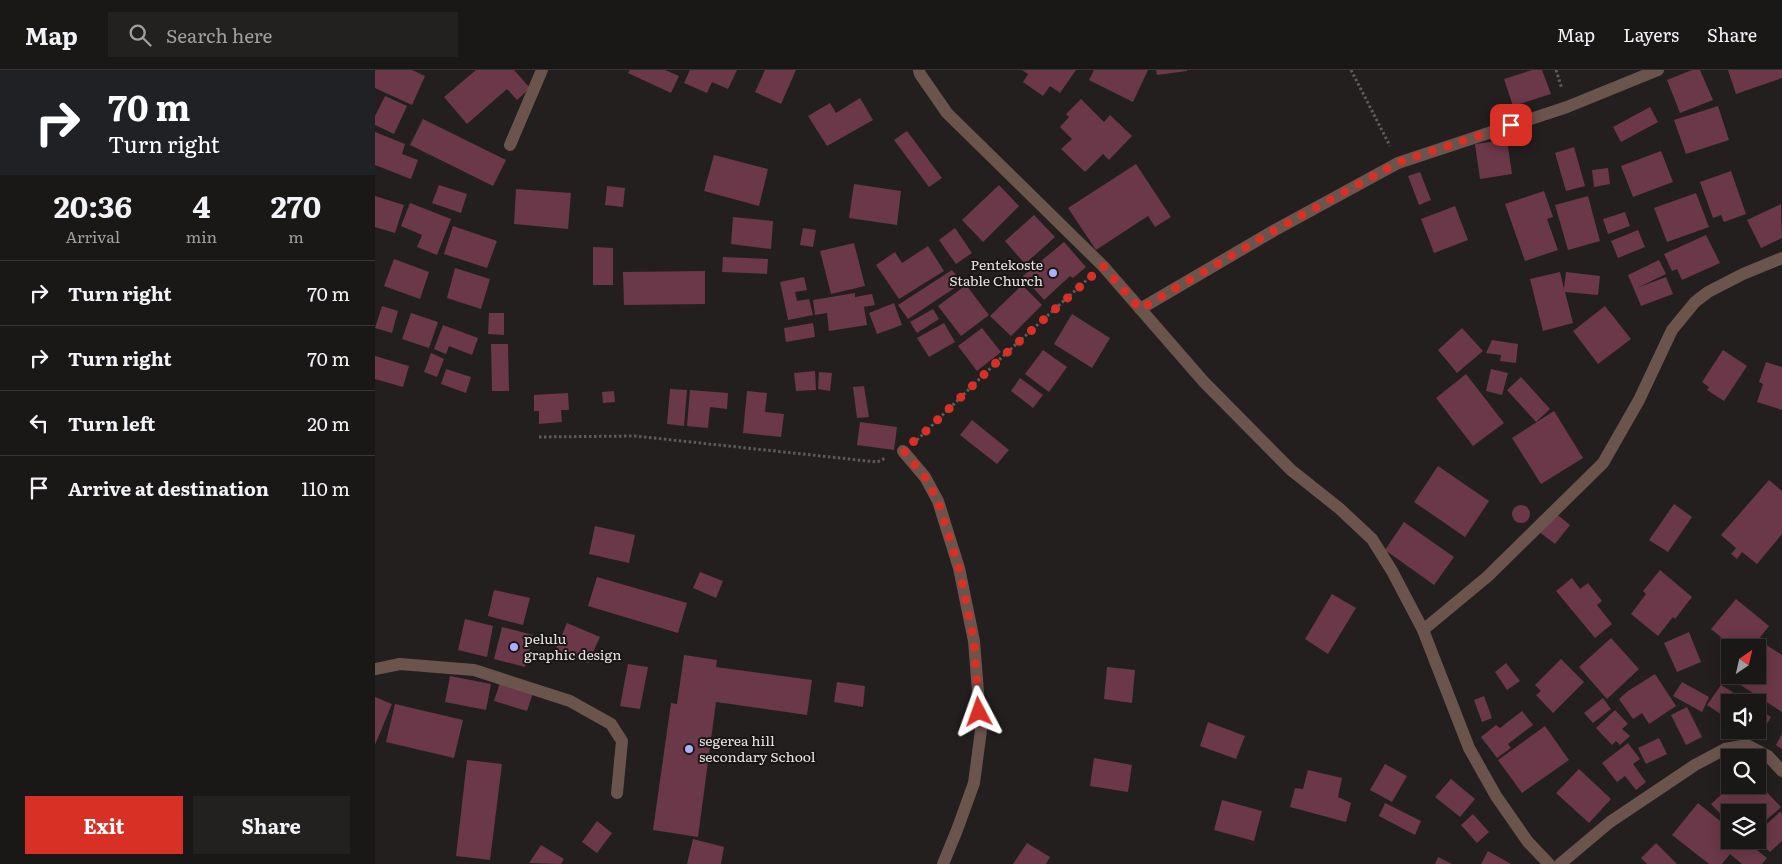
<!DOCTYPE html>
<html lang="en">
<head>
<meta charset="utf-8">
<style>
	body { margin:0; font-family:Literata,serif; background:#232020; color:#f1f3f6; height:100vh; display:flex; flex-direction:column; font-size:19px; white-space:nowrap }
	* { box-sizing:border-box; margin:0 }
	p { font-size:16px; color:#9f9fa1 }
	.icon { flex:none; width:28px; height:28px; fill:none; stroke:currentColor; stroke-width:2; stroke-linecap:round; stroke-linejoin:round }
	.map { position:relative; flex:1; overflow:hidden }
	.drawer { display:flex; flex-direction:column; background:#1a1717; width:375px }
	.drawer>* { flex:none }
	.hud { background:#202124; color:#fff; overflow:hidden }
	.needle { width:32px; rotate:34deg }
	.controls { position:absolute; left:1346px; top:569px; display:grid; gap:10px }
	.controls a { display:grid; place-items:center; width:45px; height:45px; border-radius:0px; background:#1a1717; box-shadow:0 2px 12px #0003,0 0 0 1px #383636; font-size:25px }
	.pin { position:absolute; display:grid; place-items:center; width:42px; height:42px; color:#fff; margin:-21px; border-radius:10px; box-shadow:0 2px 8px #0006 }
	.me { position:absolute; width:55px; margin:-28px; rotate:356deg; stroke-linejoin:round; filter:drop-shadow(0 0 4px #0008) }
	.turn { display:flex; align-items:center; gap:18px; height:105px; padding:0 25px; font-size:22px }
	.turn .icon { width:65px; height:65px; stroke-width:2.5 }
	.turn b { display:block; font-size:35px; line-height:42px }
	.eta { display:flex; justify-content:space-evenly; align-items:center; height:85px; text-align:center }
	.eta b { font-size:30px; font-weight:700; line-height:35px }
	.action { display:flex; gap:10px; margin-top:auto; padding:10px 25px }
	.action a { flex:1; height:58px; border-radius:0px; background:#d93025; color:#fff; font-size:20px; font-weight:700; line-height:58px; text-align:center }
	.action a+a { background:#232020; color:#f1f3f6 }
	ul { padding:0; list-style:none }
	li { display:flex; align-items:center; gap:15px; height:65px; padding:0 25px; border-top:1px solid #383636 }
	li div { flex:1 }
	li b { display:block; font-size:19px }
	li em { font-style:normal }
	header { display:flex; align-items:center; gap:30px; box-sizing:border-box; height:70px; padding:0 25px; background:#1a1717; border-bottom:1px solid #383636 }
	header strong { font-size:24px }
	nav { display:flex; gap:28px; margin-inline-start:auto; font-size:18px }
	.search { width:350px; height:45px; background:#232020; display:flex; align-items:center; gap:12px; box-sizing:border-box; padding:0 18px; border-radius:0px; color:#9f9fa1; font-size:19px }
	main { display:flex; flex:1; min-height:0 }
	.map>svg:first-child { display:block }
</style>
</head>
<body>
<header>
<strong>Map</strong>
<div class="search"><svg class="icon" aria-label="search" viewBox="0 0 24 24"><circle cx="10" cy="10" r="6"/><path d="M15 15l6 6"/></svg>Search here</div>
<nav><a>Map</a><a>Layers</a><a>Share</a></nav>
</header>
<main>
<section class="drawer">
<div class="hud">
<div class="turn"><svg class="icon" aria-label="right" viewBox="0 0 24 24"><path d="M7 20v-9h11M14 6l5 5-5 5"/></svg><div><b>70 m</b>Turn right</div></div>
</div>
<div class="eta">
<div><b>20:36</b><p>Arrival</p></div>
<div><b>4</b><p>min</p></div>
<div><b>270</b><p>m</p></div>
</div>
<ul>
<li><svg class="icon" aria-label="right" viewBox="0 0 24 24"><path d="M7 20v-9h11M14 6l5 5-5 5"/></svg><div><b>Turn right</b></div><em>70 m</em></li>
<li><svg class="icon" aria-label="right" viewBox="0 0 24 24"><path d="M7 20v-9h11M14 6l5 5-5 5"/></svg><div><b>Turn right</b></div><em>70 m</em></li>
<li><svg class="icon" aria-label="left" viewBox="0 0 24 24"><path d="M17 20v-9H6M10 6l-5 5 5 5"/></svg><div><b>Turn left</b></div><em>20 m</em></li>
<li><svg class="icon" aria-label="arrive" viewBox="0 0 24 24"><path d="M6 21V4h12l-3 4 3 4H6"/></svg><div><b>Arrive at destination</b></div><em>110 m</em></li>
</ul>
<div class="action"><a>Exit</a><a>Share</a></div>
</section>
<div class="map">
<svg width="1407" height="794" viewBox="0 0 1407 794">
	<rect width="100%" height="100%" fill="#231f1f"/>
	<path fill="#6a3848" d="M0,0H37L50,6L37,35L0,18Z
		M101,0H139L155,18L142,30L132,19L92,54L69,27Z
		M255,0H290L304,6L296,23L253,3Z
		M315,0H362L353,19L337,12L332,23L309,13Z
		M390,0H421L406,34L380,22Z
		M647,0H701L685,23L675,16L668,26L648,12L653,4Z
		M719,0H773L758,32L714,10Z
		M781,0H812V1L782,5Z
		M1157,0H1167L1176,24L1138,36L1129,9Z
		M1317,0H1325L1338,30L1305,43L1292,10Z
		M1353,0H1407V8L1361,24Z
		M10,26L32,36L19,64L0,55V46Z
		M485,28L498,50L452,76L433,46L455,33L461,43Z
		M706,29L729,52L735,45L757,66L734,90L728,84L710,102L686,79L697,69L685,57L694,47L691,44Z
		M1343,36L1354,70L1311,84L1299,50Z
		M1275,37L1283,52L1246,72L1238,57Z
		M48,49L131,90L118,116L35,75Z
		M532,61L567,108L554,117L519,70Z
		M0,62L30,74L27,84L43,90L36,109L0,95Z
		M1132,70L1137,104L1105,109L1100,74Z
		M1199,77L1210,116L1191,121L1180,83Z
		M1286,81L1298,112L1258,127L1246,96Z
		M339,85L393,99L384,136L329,121Z
		M761,94L796,147L780,157L773,146L721,180L693,138Z
		M1233,98L1235,114L1219,117L1217,100Z
		M1356,101L1371,144L1349,152L1346,145L1338,148L1325,112Z
		M1045,102L1056,130L1044,135L1033,106Z
		M479,114L526,121L522,155L474,148Z
		M64,115L92,124L86,143L57,133Z
		M624,115L644,136L608,172L587,150Z
		M232,116L250,118L248,137L230,135Z
		M141,119L196,123L193,159L139,154Z
		M1169,121L1178,147L1172,149L1183,180L1150,191L1130,134Z
		M1321,123L1334,157L1292,172L1279,138Z
		M0,126L29,135L20,163L0,157Z
		M1213,126L1225,171L1193,180L1180,135Z
		M35,133L76,149L62,185L42,177L47,165L26,156Z
		M1406,134L1407,168L1386,178L1372,150Z
		M1080,136L1093,170L1059,183L1046,149Z
		M1250,142L1255,156L1233,164L1228,149Z
		M659,145L680,167L650,194L630,171Z
		M358,147L398,151L396,179L356,174Z
		M78,156L122,171L112,198L69,184Z
		M428,158L441,160L438,177L425,175Z
		M580,158L597,183L581,194L564,170Z
		M1263,160L1270,177L1243,188L1236,171Z
		M1331,165L1345,193L1307,210L1302,199L1297,201L1289,184Z
		M689,172L711,197L698,208L695,206L669,230L648,206Z
		M479,173L490,216L456,224L445,181Z
		M553,176L569,201L524,229L501,195L520,182L527,193Z
		M218,177L238,178V215H218Z
		M348,187L393,189L392,204L347,202Z
		M19,189L54,202L45,229L9,216Z
		M1284,190L1291,204L1262,218L1291,207L1298,224L1266,236L1253,205Z
		M80,198L115,209L106,239L72,228Z
		M577,200L587,213L533,249L523,235Z
		M330,201V234L249,235L248,202Z
		M1185,202L1189,219L1191,202L1225,206L1223,225L1190,222L1198,253L1168,261L1155,209Z
		M429,207L432,220L420,222L422,231L434,229L438,245L413,250L405,212Z
		M591,215L614,245L586,266L563,236Z
		M647,215L667,235L636,266L615,246Z
		M480,223V227L497,224L500,235L489,237L492,255L454,261L452,243L440,245L438,230Z
		M519,233L527,255L502,264L494,243Z
		M7,236L23,241L17,263L0,258Z
		M1230,236L1256,269L1223,294L1198,261Z
		M558,239L564,249L542,263L535,252Z
		M36,243L63,252L54,278L27,269Z
		M114,243H129V265L113,264Z
		M697,244L735,268L717,298L679,274Z
		M438,253L440,267L411,272L409,258Z
		M569,253L580,272L554,287L542,268Z
		M68,255L103,268L97,285L74,276L71,284L59,279Z
		M607,258L626,282L602,301L583,276Z
		M1087,258L1108,281L1082,303L1063,280Z
		M1117,270L1143,274L1141,293L1125,291L1126,285L1111,283Z
		M116,274H133L134,321H117Z
		M668,280L692,297L674,322L650,304Z
		M1348,280L1372,296L1349,331L1332,320L1334,317L1327,312Z
		M56,283L69,289L62,307L49,302Z
		M0,286L34,296L28,317L0,309Z
		M1391,292L1407,297V340L1382,332L1388,314L1384,312Z
		M71,299L96,307L91,323L66,314Z
		M1116,299L1133,303L1127,325L1111,321Z
		M440,301L441,320L421,321L419,303Z
		M444,302L457,303L455,321L443,319Z
		M1091,304L1129,353L1098,376L1061,328Z
		M1146,307L1175,339L1161,352L1132,320Z
		M645,308L668,325L658,338L636,321Z
		M489,316L494,347L482,348L478,317Z
		M295,319L312,320L309,356L292,354Z
		M315,320L353,323L352,339L335,337L333,358L312,356Z
		M239,321L240,332L228,333L227,322Z
		M372,321L392,323L390,342L409,344L406,367L368,363Z
		M193,323L194,340H186L187,352L164,354V341H159V325Z
		M1179,341L1208,388L1166,414L1137,368Z
		M597,350L634,380L622,394L585,365Z
		M485,352L522,357L519,380L482,375Z
		M1063,396L1114,431L1090,467L1039,432Z
		M1394,410L1407,421V464L1382,494L1367,482L1362,489L1356,484L1361,478L1346,465Z
		M1299,434L1317,447L1293,482L1274,470Z
		M1137 444a9 9 0 1 1 18 0a9 9 0 1 1-18 0Z
		M1179,442L1195,455L1180,474L1163,461Z
		M1029,452L1079,487L1059,515L1010,480Z
		M220,456L260,465L254,493L214,484Z
		M1285,500L1317,527L1300,549L1298,547L1283,566L1256,544L1271,524L1268,521Z
		M325,502L348,511L341,528L318,518Z
		M222,507L312,533L303,563L213,536Z
		M1197,508L1205,519L1213,513L1227,531L1222,535L1237,554L1220,568L1181,521Z
		M119,520L155,528L148,555L113,546Z
		M957,524L981,538L953,584L930,569Z
		M1361,529L1394,556L1377,578H1359L1336,559Z
		M90,549L118,556L112,587L83,580Z
		M192,553L225,567L213,593L181,579Z
		M127,557L158,565L150,597L119,589Z
		M1314,562L1326,592L1302,602L1289,573Z
		M1236,568L1264,599L1232,629L1204,597Z
		M1390,574L1407,585V642L1364,614L1370,605H1382V585Z
		M309,585L342,590L341,597L437,610L432,645L341,632L323,767L278,760L296,633L302,634Z
		M1186,589L1209,612L1178,643L1161,625L1166,621L1160,615Z
		M1131,593L1145,611L1132,620L1120,602Z
		M253,594L273,597L265,639L245,636Z
		M732,597L760,600L757,633L729,629Z
		M1280,604L1301,636L1274,654L1267,643L1258,649L1244,629L1253,621Z
		M75,606L116,614L111,640L70,632Z
		M126,610L159,620L152,641L119,631Z
		M462,612L490,616L488,637L459,632Z
		M1307,612L1334,627L1327,642L1298,626Z
		M1346,615L1374,632H1355V650L1332,635Z
		M1109,626L1117,648L1107,652L1099,630Z
		M0,627L17,634L0,675Z
		M1228,628L1236,639L1218,653L1209,643Z
		M20,634L88,650L79,688L11,672Z
		M1312,637L1327,667L1311,675L1296,645Z
		M1382,638L1396,647L1387,662L1382,659Z
		M1240,640L1253,654L1247,659L1255,666L1245,675L1241,671L1237,675L1221,658Z
		M1147,641L1158,655L1133,674L1136,678L1122,688L1106,667L1121,655L1125,658Z
		M833,652L870,666L861,689L825,676Z
		M1170,656L1194,690L1147,723L1123,690Z
		M1407,664V679L1401,675Z
		M1284,668L1292,684L1271,694L1263,678Z
		M1253,673L1265,689L1258,694L1271,712L1261,720L1250,706L1242,712L1227,693Z
		M719,688L757,695L753,722L715,716Z
		M92,690L127,694L115,790L81,786Z
		M1010,694L1032,706L1017,732L995,720Z
		M1204,699L1236,729L1214,753L1181,723Z
		M933,700L967,708L963,727L976,733L971,752L915,737L920,718L928,719Z
		M1076,709L1100,729L1085,747L1060,727Z
		M1382,712L1406,737L1382,758V742H1355V754L1336,734L1357,715H1382Z
		M847,730L887,741L879,771L839,760Z
		M1010,733L1046,751L1040,765L1004,746Z
		M1323,733L1355,759V770H1369L1392,788L1387,794H1367L1355,784L1347,794H1334L1297,765Z
		M1405,742L1407,744V771L1395,782L1382,769V763Z
		M1098,744L1114,762L1102,773L1086,755Z
		M222,751L237,763L222,783L207,772Z
		M318,769L349,777L346,794H312Z
		M652,773L675,787L671,794H638Z
		M1281,773L1302,794H1272L1266,788Z
		M166,775L189,789L186,794L154,793Z
		M1113,781L1136,794H1106Z
		M1063,787L1077,794H1060Z"/>
	<g fill="none" stroke-linecap="round" stroke-linejoin="round">
		<path stroke="#5e5a5a" stroke-width="3" stroke-dasharray="2.5 2.5" stroke-linecap="butt" d="M976,0L1015,76
			M1181,0L1187,19
			M164,367L260,366L502,392L511,388
			M542,370L627,287L714,208"/>
		<path stroke="#6b544c" stroke-width="12" d="M544,0L545,4L572,43L728,196L829,312L916,400L965,439L997,469L1017,501L1048,560L1094,678L1121,726L1153,772L1174,794
			M135,75L167,0
			M765,239L900,160L1023,93L1192,37L1283,0
			M528,381L550,407L563,431L584,498L599,571L606,660L599,713L582,760L568,794
			M1048,560L1112,507L1228,393L1264,330L1297,260L1320,232L1333,222L1368,204L1407,188
			M0,599L25,594L99,600L195,631L236,654L247,671L242,723
			M1185,794L1235,752L1320,695L1350,679L1372,675L1393,686L1407,701"/>
	</g>
	<g fill="none" stroke-linecap="round" stroke-linejoin="round">
		<path stroke="#d93025" stroke-width="9" stroke-dasharray="0 16.2" d="M604,642L599,571L584,498L563,431L550,407L528,380L548,364L627,287L728,196L765,239L900,160L1024,92L1136,55"/>
	</g>
	<g fill="#aab0fb" stroke="#1a1616" stroke-width="2">
		<circle cx="678" cy="203" r="5"/>
		<circle cx="139" cy="577" r="5"/>
		<circle cx="314" cy="679" r="5"/>
	</g>
	<g text-anchor="middle" stroke-width="4" stroke-linejoin="round" paint-order="stroke">
		<g font-size="14" fill="#e6e3e3" stroke="#1a1616" text-anchor="start">
			<text x="668" y="200" text-anchor="end">Pentekoste<tspan x="668" dy="16">Stable Church</tspan></text>
			<text x="149" y="574">pelulu<tspan x="149" dy="16">graphic design</tspan></text>
			<text x="324" y="676">segerea hill<tspan x="324" dy="16">secondary School</tspan></text>
		</g>
	</g>
</svg>
<div class="controls">
<a><svg class="needle" viewBox="-14 -14 28 28"><path d="M0-13l5 13h-10z" fill="#e53935"/><path d="M0 13l5-13h-10z" fill="#9f9fa1"/></svg></a>
<a><svg class="icon" aria-label="sound" viewBox="0 0 24 24"><path d="M4 9h4l5-4v14l-5-4H4zM17 9q2 3 0 6"/></svg></a>
<a><svg class="icon" aria-label="search" viewBox="0 0 24 24"><circle cx="10" cy="10" r="6"/><path d="M15 15l6 6"/></svg></a>
<a><svg class="icon" aria-label="layers" viewBox="0 0 24 24"><path d="M12 4l9 5-9 5-9-5zM3 14l9 5 9-5"/></svg></a>
</div>
<div class="pin" style="left:1136px;top:55px;background:#d93025"><svg class="icon" aria-label="arrive" viewBox="0 0 24 24"><path d="M6 21V4h12l-3 4 3 4H6"/></svg></div>
<svg class="me" style="left:604px;top:642px" viewBox="-20 -20 40 40"><path d="M0-17L14 15 0 8-14 15z" fill="#d93025" stroke="#fff" stroke-width="4"/></svg>
</div>
</main>
</body>
</html>
